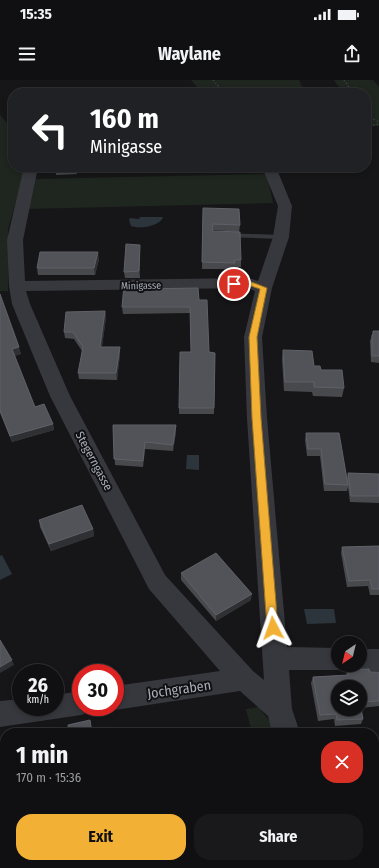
<!DOCTYPE html>
<html lang="en">
<head>
<meta charset="utf-8">
<style>
	body { margin:0; font-family:"Fira Sans Condensed",sans-serif; background:#19191b; color:#f1f3f6; height:100vh; display:flex; flex-direction:column; font-size:15px; white-space:nowrap }
	* { box-sizing:border-box; margin:0 }
	p { font-size:13px; color:#9c9d9f }
	.icon { flex:none; width:22px; height:22px; fill:none; stroke:currentColor; stroke-width:2; stroke-linecap:round; stroke-linejoin:round }
	.map { position:relative; flex:1; overflow:hidden }
	.drawer { position:absolute; left:0px; top:648px; width:379px; height:140px; display:flex; flex-direction:column; background:#101012; border-radius:16px 16px 0 0; box-shadow:0 2px 6px #0003,0 0 0 1px #303032 }
	.drawer>* { flex:none }
	.hud { position:absolute; left:8px; top:8px; width:363px; height:84px; border-radius:16px; box-shadow:0 2px 6px #0003,0 0 0 1px #303032; background:#202124; color:#fff; overflow:hidden }
	.needle { width:26px; rotate:215deg }
	.tools { position:absolute; left:331px; top:556px; display:grid; gap:8px }
	.tools a { display:grid; place-items:center; width:36px; height:36px; border-radius:50%; background:#101012; box-shadow:0 2px 6px #0003,0 0 0 1px #303032; font-size:20px }
	.speed { position:absolute; left:12px; top:584px; display:flex; gap:8px; font-size:20px; font-weight:700; text-align:center }
	.speed>* { display:grid; place-content:center; width:52px; height:52px; border-radius:50%; background:#101012; box-shadow:0 2px 6px #0003,0 0 0 1px #303032; line-height:1 }
	.speed small { font-size:10px; font-weight:400 }
	.speed .limit { border:6px solid #d22; background:#fff; color:#111 }
	.pin { position:absolute; display:grid; place-items:center; width:34px; height:34px; color:#fff; margin:-17px; border:2px solid #fff; border-radius:50%; box-shadow:0 1px 4px #0007 }
	.me { position:absolute; width:44px; margin:-22px; rotate:356deg; stroke-linejoin:round; filter:drop-shadow(0 0 3px #0008) }
	.turn { display:flex; align-items:center; gap:14px; height:84px; padding:0 16px; font-size:18px }
	.turn .icon { width:52px; height:52px; stroke-width:2.5 }
	.turn b { display:block; font-size:28px; line-height:34px }
	.round { display:grid; place-items:center; flex:none; width:42px; height:42px; border-radius:16px; background:#19191b }
	.overview { display:flex; align-items:center; justify-content:space-between; height:68px; padding:0 16px }
	h1 { font-size:24px; font-weight:700; line-height:30px }
	.action { display:flex; gap:8px; margin-top:auto; padding:8px 16px }
	.action a { flex:1; height:46px; border-radius:16px; background:#f2b134; color:#111; font-size:16px; font-weight:700; line-height:46px; text-align:center }
	.action a+a { background:#19191b; color:#f1f3f6 }
	.status { display:flex; justify-content:space-between; align-items:center; height:28px; padding:0 20px; background:#101012; direction:ltr }
	.status svg { height:11px; fill:currentColor }
	header { display:flex; justify-content:space-between; align-items:center; height:52px; padding:0 16px; background:#101012; font-size:18px; font-weight:700 }
	.map>svg:first-child { display:block }
</style>
</head>
<body>
<div class="status"><b>15:35</b><svg viewBox="0 0 49 12"><path d="M0 12V9h3v3zM5 12V6h3v6zM10 12V3h3v9zM15 12V0h3v12zM26 1h20v11H26zM47 4h2v5h-2z"/></svg></div>
<header><svg class="icon" aria-label="menu" viewBox="0 0 24 24"><path d="M4 6h16M4 12h16M4 18h16"/></svg>Waylane<svg class="icon" aria-label="share" viewBox="0 0 24 24"><path d="M12 15V3M7 8l5-5 5 5M5 13v7h14v-7"/></svg></header>
<div class="map">
<svg width="379" height="788" viewBox="0 0 379 788">
	<rect width="100%" height="100%" fill="#161618"/>
	<path fill="#1e261f" d="M191,0H299L305,13H202Z
		M334,0H373L379,7V46H367L366,43V13H330V12L342,10L343,8L338,6Z
		M0,35L13,50V87H23V97L8,149V211H0Z
		M267,94L273,123L26,129L35,99Z
		M259,627L278,653H252L246,629Z"/>
	<path fill="#2c353c" d="M140,137H162L163,138C157,147 140,149 131,146L129,140L130,138L139,139Z
		M187,375H199V390L186,389Z
		M2,475L12,494L0,500V476Z
		M304,529H334L336,543L307,544Z"/>
	<g fill="none" stroke-linecap="round" stroke-linejoin="round">
		<path stroke="#3d3f44" stroke-width="1.5" stroke-dasharray="1.5 2" stroke-linecap="butt" d="M213,0L224,13
			M344,0L353,13
			M366,32L373,39L379,42
			M366,46L379,44"/>
		<path fill="#37383d" fill-rule="evenodd" d="M223,153L281,155L285,157L281,159L226,157L222,155Z"/>
		<path fill="#37383d" fill-rule="evenodd" d="M24,87H38L23,160L25,201L249,198L258,201L273,157L278,126L262,87H276L292,126L289,157L272,208L262,257L267,338L287,567L338,568V585H348L347,587L338,590H289L292,629L300,653H272L268,636L240,611L115,630L107,627H115V606L220,591L149,509L50,316L12,224L9,206L7,160ZM248,208L255,211L244,257L247,338L264,600L253,591L165,495L70,316L30,224L26,211Z
			M360,569H379V591H360L351,588L350,585H360Z
			M81,611V627H92L90,632L81,635L0,647V621L21,619V627H55V615Z
			M300,783H330L331,788H301Z"/>
	</g>
	<path fill="#47494d" d="M55,87H76L77,94L56,95Z
		M114,87H134V93H115Z
		M203,128L240,145L239,152L213,150L241,180V187H234V189H202Z
		M140,172V198H125L124,192Z
		M99,179L95,195H38L37,188Z
		M139,209L199,220L209,272L215,273L214,334H179V328L191,272L190,233L123,234L122,227Z
		M0,214L21,274L14,276L35,327L53,344L54,350L12,362L0,333Z
		M105,231L106,237L102,267L120,274L117,300L79,299L78,293L82,271L74,259L65,258L64,252Z
		M373,251H379V283L371,282L370,261L372,255Z
		M283,270L321,290L344,308L342,317L313,316L312,312L284,311L282,279Z
		M113,345L176,352L173,371L145,369L143,387L115,385Z
		M306,353L347,398L348,393L379,394V423L350,422L348,407L347,411H324L320,376H307L305,360Z
		M39,440L93,449L94,456L51,471L40,447Z
		M379,466V515H370L368,506L347,507L341,473L342,467Z
		M181,493L251,520L216,541L181,500Z
		M347,590L379,592V626L361,628L363,639L361,644L335,646L334,639L318,641L311,603L313,597L346,595Z
		M0,722H5V774L0,775Z"/>
	<path fill="#2f3033" d="M140,165V198L139,191Z
		M98,172L99,179L95,195L94,188Z
		M105,231L106,237L101,273L100,267Z
		M19,267L21,274L13,276L12,269Z
		M120,267V274L117,300L116,293Z
		M53,344L54,350L12,362L10,356Z
		M176,345V352L173,371V365Z
		M145,362V369L143,387V381Z
		M93,449L94,456L51,471L49,464Z
		M252,514L251,520L216,541V535Z
		M12,580L14,585L0,593V587Z"/>
	<path fill="#525359" stroke="#5f6168" d="M55,87H76V88L55,89Z
		M203,128L239,129L240,145L213,144L212,150L213,151L240,152L241,180H234L235,183L202,182Z
		M126,164L140,165L139,191L124,192Z
		M40,172H98L94,188H37Z
		M124,205H139V209L198,208L199,220H207L209,272L215,273L214,328H179L180,272H191L190,227H122Z
		M0,214L19,267L12,269L35,327L44,324L53,344L10,356L0,330Z
		M105,231L100,267H120L116,293H78L83,267L73,252H64L66,232Z
		M373,251H379V276H372V255H373Z
		M283,270L312,271L314,286H320L321,290H342L344,308L314,307V302H285Z
		M113,345H176L173,365L145,362L143,381L114,379Z
		M306,353H339L348,405L325,404L321,369H308Z
		M348,393L379,394V416H351Z
		M82,425L93,449L49,464L39,440Z
		M379,466V509H372L370,500L349,501L342,467Z
		M216,473L252,514L216,535L181,493Z
		M0,560L12,580L0,587Z
		M369,589L370,592H379V621L360,622V607H338V629H360V623L363,639L337,640L336,634L320,635L313,597L349,595L347,590Z
		M90,640L92,653H69L68,645Z
		M0,722H5V769L0,770Z"/>
	<path fill="#f2b134" stroke="#9d7322" d="M249,201L267,208L257,257L261,338L278,548L276,551L273,552L269,551L267,548L252,338L249,257L260,209L248,205L234,206L230,204L234,201Z"/>
	<g text-anchor="middle" stroke-width="4" stroke-linejoin="round" paint-order="stroke">
		<g font-size="10" fill="#a8adb8" stroke="#111113">
			<text transform="translate(141 205) rotate(-1)" y="4">Minigasse</text>
		</g>
		<g font-size="12" fill="#a8adb8" stroke="#111113">
			<text transform="translate(94 381) rotate(62)" y="4">Stegerngasse</text>
		</g>
		<g font-size="14" fill="#a8adb8" stroke="#111113">
			<text transform="translate(179 609) rotate(-8)" y="5">Jochgraben</text>
		</g>
	</g>
</svg>
<div class="tools">
<a><svg class="needle" viewBox="-14 -14 28 28"><path d="M0-13l5 13h-10z" fill="#e53935"/><path d="M0 13l5-13h-10z" fill="#9c9d9f"/></svg></a>
<a><svg class="icon" aria-label="layers" viewBox="0 0 24 24"><path d="M12 4l9 5-9 5-9-5zM3 14l9 5 9-5"/></svg></a>
</div>
<div class="speed"><div>26<small>km/h</small></div><div class="limit">30</div></div>
<div class="pin" style="left:234px;top:204px;background:#d93025"><svg class="icon" aria-label="arrive" viewBox="0 0 24 24"><path d="M6 21V4h12l-3 4 3 4H6"/></svg></div>
<svg class="me" style="left:273px;top:548px" viewBox="-20 -20 40 40"><path d="M0-17L14 15 0 8-14 15z" fill="#f2b134" stroke="#fff" stroke-width="4"/></svg>
<div class="hud">
<div class="turn"><svg class="icon" aria-label="left" viewBox="0 0 24 24"><path d="M17 20v-9H6M10 6l-5 5 5 5"/></svg><div><b>160 m</b>Minigasse</div></div>
</div>
<section class="drawer">
<div class="overview"><div><h1>1 min</h1><p>170 m · 15:36</p></div><a class="round" style="background:#d93025;color:#fff"><svg class="icon" aria-label="close" viewBox="0 0 24 24"><path d="M6 6l12 12M18 6L6 18"/></svg></a></div>
<div class="action"><a>Exit</a><a>Share</a></div>
</section>
</div>
</body>
</html>
